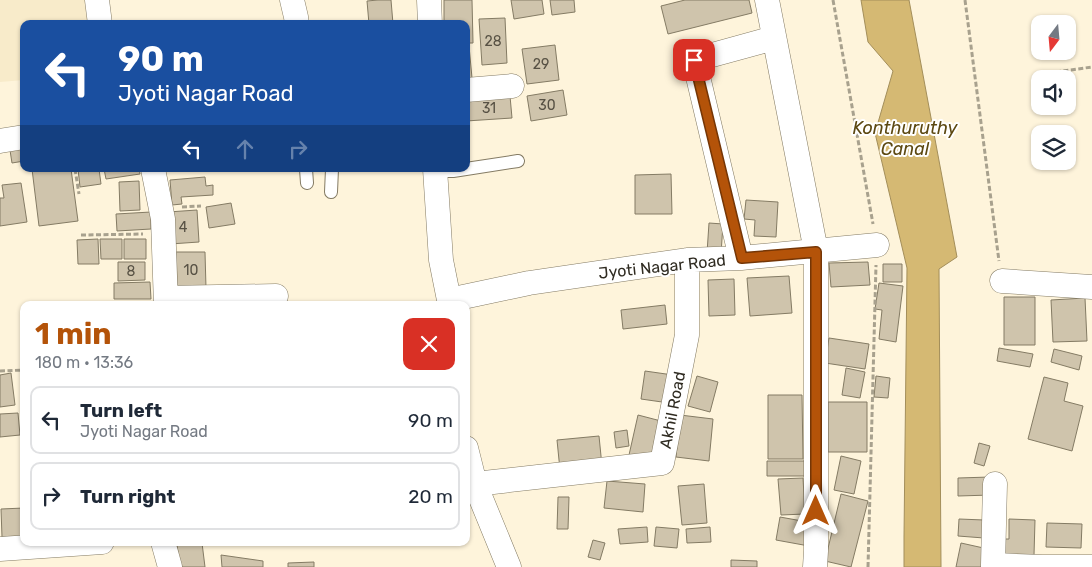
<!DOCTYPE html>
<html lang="en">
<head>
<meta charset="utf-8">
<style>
	body { margin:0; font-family:Rubik,sans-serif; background:#f6f6f7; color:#1f2937; height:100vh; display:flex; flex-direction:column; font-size:19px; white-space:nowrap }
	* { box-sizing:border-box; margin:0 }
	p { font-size:16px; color:#747a83 }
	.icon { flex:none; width:28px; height:28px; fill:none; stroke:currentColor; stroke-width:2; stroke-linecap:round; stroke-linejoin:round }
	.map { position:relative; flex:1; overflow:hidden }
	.drawer { position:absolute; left:20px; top:301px; width:450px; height:245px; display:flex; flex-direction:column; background:#fff; border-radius:10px; box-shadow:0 1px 4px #0004 }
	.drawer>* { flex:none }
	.hud { position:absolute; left:20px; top:20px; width:450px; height:152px; border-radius:10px; box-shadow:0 1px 4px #0004; background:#1a4fa0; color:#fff; overflow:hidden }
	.needle { width:32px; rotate:196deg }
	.controls { position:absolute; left:1031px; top:15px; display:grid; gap:10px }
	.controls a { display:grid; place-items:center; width:45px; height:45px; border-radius:10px; background:#fff; box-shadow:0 1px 4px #0004; font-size:25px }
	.pin { position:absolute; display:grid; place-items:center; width:42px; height:42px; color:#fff; margin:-21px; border-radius:10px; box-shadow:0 2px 8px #0006 }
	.me { position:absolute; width:55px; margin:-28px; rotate:0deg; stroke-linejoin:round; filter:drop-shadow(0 0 4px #0008) }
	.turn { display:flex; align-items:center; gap:18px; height:105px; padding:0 15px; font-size:22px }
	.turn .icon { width:65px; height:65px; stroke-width:2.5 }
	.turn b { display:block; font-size:35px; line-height:42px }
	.lanes { display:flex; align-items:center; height:48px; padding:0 15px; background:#0003; justify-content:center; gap:25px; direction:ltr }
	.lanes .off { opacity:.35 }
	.round { display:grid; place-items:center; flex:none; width:52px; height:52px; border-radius:10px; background:#f6f6f7 }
	.overview { display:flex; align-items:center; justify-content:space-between; height:85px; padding:0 15px }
	h1 { font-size:30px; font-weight:700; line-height:38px; color:#b45309 }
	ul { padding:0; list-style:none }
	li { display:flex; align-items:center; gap:15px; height:68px; margin:0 10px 8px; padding:0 5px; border:2px solid #e0e1e3; border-radius:10px }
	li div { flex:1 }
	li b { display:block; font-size:19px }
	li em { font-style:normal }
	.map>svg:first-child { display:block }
</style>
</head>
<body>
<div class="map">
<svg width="1092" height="567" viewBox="0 0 1092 567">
	<rect width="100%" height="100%" fill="#fef4db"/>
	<path fill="#f8ebca" d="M0,0H87L91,24H24V80L0,82Z"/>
	<path fill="#d5b973" stroke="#a38e5a" d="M861,0H909L957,257L939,269L941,567H904V537L907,268L875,133L893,71L868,42Z"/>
	<path fill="#cfc4ac" stroke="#847b64" d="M378,0H391L393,24H369L367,1Z
		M444,0H472L473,43H466V24H444Z
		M511,0H542L544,14L514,19Z
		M550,0H574L575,12L552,15Z
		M685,0H749L752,13L668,34L661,6Z
		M505,18L507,63L482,65L479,19Z
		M555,45L559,80L527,84L522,49Z
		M466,46H469L472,78H466Z
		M563,90L567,115L531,121L527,96Z
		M510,96L512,118L466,121V98Z
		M22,142L24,161L12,163L9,144Z
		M32,169H71L78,221L39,226Z
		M78,169H99L101,184L80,187Z
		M104,169H139L140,174L106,179Z
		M671,174L672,214H635V175Z
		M205,177L206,186L213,185V195L181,197L182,204L172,205L170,180Z
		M139,181L140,210L120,211L119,182Z
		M21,183L27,222L0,226V198H4L2,185Z
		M746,200L778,202L776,237L754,236L755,220L744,219Z
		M231,203L235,224L209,228L206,207Z
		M197,210L199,242L170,244L168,212Z
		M151,212V229L117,231L116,214Z
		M709,223L723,224L721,254L707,253Z
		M98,239L99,264H78L77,240Z
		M100,239H122V259H101Z
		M124,239H146V259H124Z
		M176,252H205L206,288L177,289Z
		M118,262H145V280L118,281Z
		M868,262L870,285L831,287L829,263Z
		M883,264H902V282H883Z
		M789,276L792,313L750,316L747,278Z
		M734,279L735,315L709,316L708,280Z
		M150,282L151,299H114V283Z
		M879,283L903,286L896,342L879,339L882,310L875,309Z
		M1004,297H1035V345H1004Z
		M1085,298L1087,341L1053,342L1051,300Z
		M665,305L667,324L623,329L621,310Z
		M829,338L869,344L865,369L825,363Z
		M999,348L1033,354L1030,367L997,361Z
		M1054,349L1082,356L1079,370L1051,362Z
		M846,368L865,372L860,398L842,395Z
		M645,371L673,375L669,403L641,399Z
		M11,373L15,405L0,407V375Z
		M697,376L718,382L710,412L688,406Z
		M876,376L890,378L888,398L874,397Z
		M1044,377L1068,383L1064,401L1083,406L1072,451L1028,439Z
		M768,395H802L803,459H768Z
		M828,402H867V452H828Z
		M18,413L20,435L0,437V414Z
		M638,415L661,421L651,460L629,455Z
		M680,415L713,419L709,461L676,457Z
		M627,430L629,446L616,448L614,432Z
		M599,436L602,466L560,470L557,440Z
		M979,443L990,446L984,466L974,463Z
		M841,456L861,461L854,494L834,490Z
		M767,461H806V476H767Z
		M990,477L991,495L958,496V478Z
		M803,478L805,514L781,515L778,479Z
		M607,481L645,484L643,512L604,508Z
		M704,484L707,523L682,525L678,486Z
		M841,494L868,501L851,567L825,561Z
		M558,497H569L568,529H557Z
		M24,508V536L2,537L1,509Z
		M780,517L813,523L809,546L776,540Z
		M959,519L984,520V538L958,536Z
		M1009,519L1035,520L1034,555L1003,554L1004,539H1009Z
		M1047,523L1082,524L1081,548L1046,547Z
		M647,527L648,542L620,544L618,529Z
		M656,527L679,529L677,548L654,546Z
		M710,527L711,542L687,543L686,529Z
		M593,540L605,543L600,560L588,557Z
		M202,543L205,567H180L177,545Z
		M961,543L988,549L985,567H956Z
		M221,555L263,561V567H222Z
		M731,560L757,561V567H731Z
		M314,562V567H288V563Z"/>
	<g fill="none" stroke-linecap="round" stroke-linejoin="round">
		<g stroke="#847b64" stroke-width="14">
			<path id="lane" d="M306,169L307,183
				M466,169L518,161
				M435,171H453L466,169
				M331,192L332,169"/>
		</g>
		<g stroke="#847b64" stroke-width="25">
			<path id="street" d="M97,0L100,24
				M292,0L296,17L297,24
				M429,0L430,24
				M767,0L816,251V551L815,567
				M466,90L512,86
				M0,141L24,137
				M153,169L163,219L166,305
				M435,169L441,260L450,305
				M741,258L694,60L774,38
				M1002,281L1092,287
				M166,298L276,296
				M449,300L529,283L687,260L741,258L877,245
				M466,448L475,484L509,567
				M475,484L662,463L687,335V260
				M163,542L170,567
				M0,549L102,542
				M993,565L995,484
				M993,567V565L1042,567H1092"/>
		</g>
		<path stroke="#a8a18e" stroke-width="3" stroke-dasharray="5 2.5" stroke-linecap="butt" d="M833,0L873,224
			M965,0L999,261
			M1056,72L1092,67
			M75,169L79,194
			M182,207L201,206
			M81,235L143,234
			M105,303H145
			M0,371L24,370
			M868,567L876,265"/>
		<use href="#lane" stroke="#fff" stroke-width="12"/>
		<use href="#street" stroke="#fff" stroke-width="24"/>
	</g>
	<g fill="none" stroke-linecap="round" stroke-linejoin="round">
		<g stroke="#753606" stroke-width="12">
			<path id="route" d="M694,60L742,258L816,252V511"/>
		</g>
		<use href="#route" stroke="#b45309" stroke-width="9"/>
	</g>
	<g text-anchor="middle" stroke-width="4" stroke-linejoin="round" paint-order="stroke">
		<g font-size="14" fill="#575144">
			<text x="493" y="46">28</text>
			<text x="541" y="69">29</text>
			<text x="547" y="110">30</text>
			<text x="489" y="113">31</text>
			<text x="183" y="232">4</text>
			<text x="191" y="275">10</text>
			<text x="131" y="276">8</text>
		</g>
		<g font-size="16" fill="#2f2b21" stroke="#fff">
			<text transform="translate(662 266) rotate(-6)" y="6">Jyoti Nagar Road</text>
			<text transform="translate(672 410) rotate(-79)" y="6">Akhil Road</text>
		</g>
		<g font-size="18" font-style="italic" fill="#5c4811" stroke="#fff">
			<text x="905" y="134">Konthuruthy<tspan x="905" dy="21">Canal</tspan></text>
		</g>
	</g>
</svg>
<div class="controls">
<a><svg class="needle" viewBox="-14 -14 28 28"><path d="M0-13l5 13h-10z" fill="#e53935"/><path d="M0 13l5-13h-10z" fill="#747a83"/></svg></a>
<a><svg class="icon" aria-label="sound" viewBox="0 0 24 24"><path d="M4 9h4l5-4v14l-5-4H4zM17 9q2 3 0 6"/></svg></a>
<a><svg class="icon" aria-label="layers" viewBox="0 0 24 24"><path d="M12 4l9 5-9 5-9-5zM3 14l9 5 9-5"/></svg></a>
</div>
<div class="pin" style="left:694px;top:60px;background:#d93025"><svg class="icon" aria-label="arrive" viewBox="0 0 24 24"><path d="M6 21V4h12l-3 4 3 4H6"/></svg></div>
<svg class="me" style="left:816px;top:511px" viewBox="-20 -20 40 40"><path d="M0-17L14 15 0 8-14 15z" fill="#b45309" stroke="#fff" stroke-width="4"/></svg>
<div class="hud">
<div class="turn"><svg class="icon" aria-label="left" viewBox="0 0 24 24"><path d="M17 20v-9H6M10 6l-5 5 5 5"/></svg><div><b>90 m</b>Jyoti Nagar Road</div></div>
<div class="lanes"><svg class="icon" aria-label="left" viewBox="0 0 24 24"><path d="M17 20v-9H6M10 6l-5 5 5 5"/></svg><svg class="icon off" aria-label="ahead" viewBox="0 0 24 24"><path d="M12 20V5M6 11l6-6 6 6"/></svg><svg class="icon off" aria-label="right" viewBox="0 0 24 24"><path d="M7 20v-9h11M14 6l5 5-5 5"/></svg></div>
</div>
<section class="drawer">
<div class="overview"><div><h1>1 min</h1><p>180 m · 13:36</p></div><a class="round" style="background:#d93025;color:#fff"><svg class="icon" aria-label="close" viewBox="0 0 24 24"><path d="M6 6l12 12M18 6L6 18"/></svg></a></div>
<ul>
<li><svg class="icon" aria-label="left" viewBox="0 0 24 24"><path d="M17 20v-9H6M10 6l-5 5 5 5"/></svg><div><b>Turn left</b><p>Jyoti Nagar Road</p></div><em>90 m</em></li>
<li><svg class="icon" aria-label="right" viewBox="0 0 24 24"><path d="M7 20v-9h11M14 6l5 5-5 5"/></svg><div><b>Turn right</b></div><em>20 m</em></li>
</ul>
</section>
</div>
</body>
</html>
